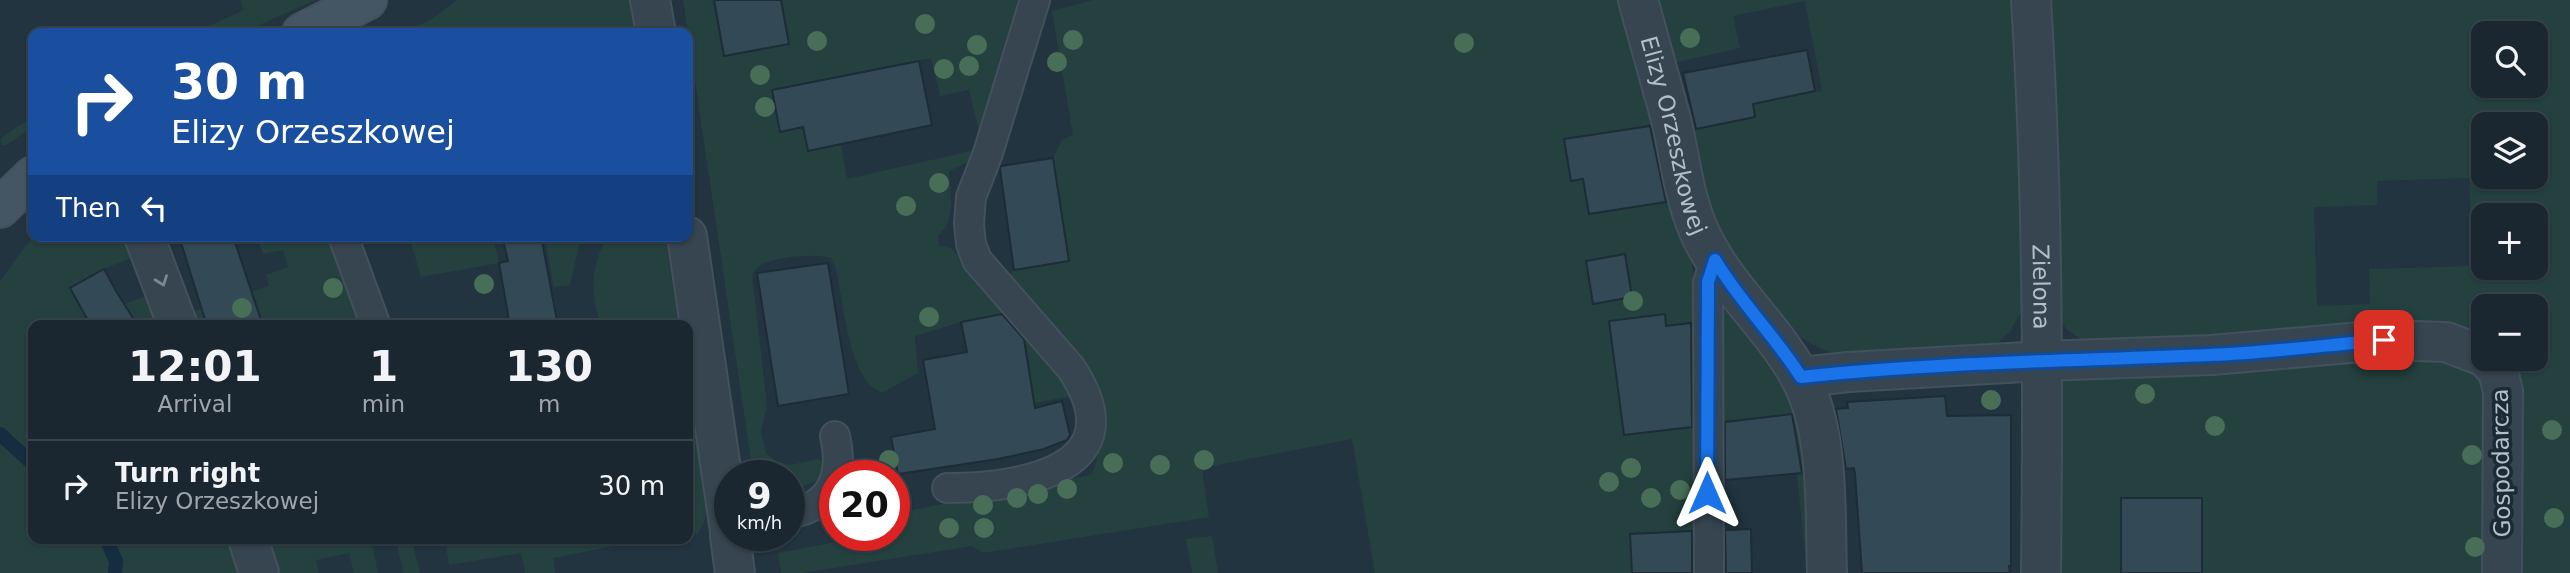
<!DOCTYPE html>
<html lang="en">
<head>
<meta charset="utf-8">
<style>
	body { margin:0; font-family:"DejaVu Sans",sans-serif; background:#27333c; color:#f1f3f6; height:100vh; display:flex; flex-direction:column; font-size:26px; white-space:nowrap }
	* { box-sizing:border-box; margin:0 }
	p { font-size:23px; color:#9fa5ab }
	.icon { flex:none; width:38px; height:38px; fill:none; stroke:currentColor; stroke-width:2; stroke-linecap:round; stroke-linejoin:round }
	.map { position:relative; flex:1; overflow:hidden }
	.sheet { position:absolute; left:28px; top:320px; width:665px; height:224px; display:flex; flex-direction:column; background:#1a2730; border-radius:14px; box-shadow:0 2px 5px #0004,0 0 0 2px #38444c }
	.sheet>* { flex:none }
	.banner { position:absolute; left:28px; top:28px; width:665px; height:214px; border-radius:14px; box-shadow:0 2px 5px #0004,0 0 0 2px #38444c; background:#1a4fa0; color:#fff; overflow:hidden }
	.tools { position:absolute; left:2471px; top:21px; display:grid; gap:14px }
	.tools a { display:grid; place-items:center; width:77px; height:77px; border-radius:14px; background:#1a2730; box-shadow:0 2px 5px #0004,0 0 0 2px #38444c; font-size:35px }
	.speed { position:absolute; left:714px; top:460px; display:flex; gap:14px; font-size:35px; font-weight:700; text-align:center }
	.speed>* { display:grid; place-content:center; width:91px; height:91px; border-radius:50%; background:#1a2730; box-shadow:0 2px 5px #0004,0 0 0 2px #38444c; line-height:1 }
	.speed small { font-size:18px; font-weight:400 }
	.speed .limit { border:10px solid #d22; background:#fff; color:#111 }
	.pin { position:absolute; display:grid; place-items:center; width:60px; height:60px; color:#fff; margin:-30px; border-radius:14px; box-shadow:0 4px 10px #0006 }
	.me { position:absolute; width:77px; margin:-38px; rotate:0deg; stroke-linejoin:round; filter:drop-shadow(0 0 5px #0008) }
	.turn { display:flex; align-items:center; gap:24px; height:147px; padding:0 28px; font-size:32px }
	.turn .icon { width:91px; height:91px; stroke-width:2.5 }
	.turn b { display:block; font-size:49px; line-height:60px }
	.then { display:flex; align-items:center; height:66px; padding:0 28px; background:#0003; gap:14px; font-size:26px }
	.eta { display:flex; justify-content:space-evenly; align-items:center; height:119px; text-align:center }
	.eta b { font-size:42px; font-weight:700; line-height:49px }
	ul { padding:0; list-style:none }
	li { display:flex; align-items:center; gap:21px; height:91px; padding:0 28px; border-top:2px solid #38444c }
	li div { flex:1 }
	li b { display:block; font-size:26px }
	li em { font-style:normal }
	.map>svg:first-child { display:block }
</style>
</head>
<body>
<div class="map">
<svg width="2570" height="573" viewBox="0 0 2570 573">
	<rect width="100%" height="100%" fill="#223440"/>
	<path fill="#24413f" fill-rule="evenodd" d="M240,0H316L241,33H194L244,10Z
		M457,0H629L635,33H404L433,18Z
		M683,0H1027L982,145L969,90L940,96L931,58L772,90L780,132L803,127L808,151L841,145L847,179L980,149L975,158L949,171C950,193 957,220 938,235L939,246L951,248L994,292L1014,270L1069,261L1053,158L1062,140L1073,135L1052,11L1094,0H1627L1690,245L1698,316H1717L1725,310L1736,313L1758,335L1806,425L1813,573H1807L1791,415L1719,423L1720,573H1375L1352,439L1202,468L1209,517L983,553L972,546L802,573H781L778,553L868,536H894V530L905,528L902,512L1091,475C1101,456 1100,432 1100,411L1067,397L1030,404L998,314L961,322L915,336L918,373L882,393C878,390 872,387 869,384C847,359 843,301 836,269L831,258C817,253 772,257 759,266C758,266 753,274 752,274L767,406L761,431L766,453L776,461L790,465L818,459L824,462L826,471L818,480L790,492L789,476H763L751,460ZM1625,130L1630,167L1667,161L1674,201L1589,214L1583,179L1565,140Z
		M1649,0H2570V573H2522L2519,557L2504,359H2536V306H2483V344L2087,343L2066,329L2055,309L2030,306L2020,313L2010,332L1998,342L1976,350L1842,357L1811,344L1782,324L1708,222L1688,129L1755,117L1753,104L1822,91L1805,1L1733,16L1740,48L1668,64ZM2483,33H2536V86H2483ZM2483,124H2536V177H2483ZM2469,178L2473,266L2369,269L2370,304L2317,306L2314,207L2377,205V181ZM2483,215H2536V268H2483Z
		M33,116V127L6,145H2L0,139Z
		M35,236H132L140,254L104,269L70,288L91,325L33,326V539H237L247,573H0V281L23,249Z
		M257,236H331L361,325H191V312L269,286L266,275L288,267L283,250L263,254Z
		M409,236H493L499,263L421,277Z
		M544,236H581L570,285L554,287Z
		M607,236H665L679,325H601C589,290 591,269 607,236Z
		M143,297L159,300L168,326H109L130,314L125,304Z
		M2420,356L2454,363L2483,380L2495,573H2052L2058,380L2071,373Z
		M688,382L708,507L705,519L697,535L692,529L688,530Z
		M1212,536L1218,573H1192L1186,539Z
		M270,539H371L378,573H354L349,553L316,560L319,573H270L261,544Z
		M396,539L412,540L420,573H401L403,572Z
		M445,539H649L553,558L555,573H525L521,553L449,565Z"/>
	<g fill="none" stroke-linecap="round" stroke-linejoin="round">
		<path stroke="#142d3f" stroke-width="14" d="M0,434L33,464
			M106,539L116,561L115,573"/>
	</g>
	<path fill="#344956" stroke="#1d2c36" stroke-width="2" d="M714,0H781L789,44L724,56Z
		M1807,50L1815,91L1753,104L1755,117L1696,129L1683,73Z
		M919,61L932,125L808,151L803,127L780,132L772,90Z
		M1650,126L1666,202L1589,214L1583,179L1571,181L1564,139Z
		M1053,158L1069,261L1014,270L1000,169L1001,166Z
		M179,236H233L263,326H207Z
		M502,236H541L558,326H510L499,263L508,261Z
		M1625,254L1632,297L1593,304L1586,261Z
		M828,263L849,394L778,406L757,273Z
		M104,269L116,291L138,326H91L70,288Z
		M1002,314L1024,339L1035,408L1062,401L1070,435L1067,440L1044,449L998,459L898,474L891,437L935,429L923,360L967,352L961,322Z
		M1665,314L1666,326L1691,323L1692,427L1624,435L1609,321Z
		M1945,396L1947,416L2011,415V566H2009L2010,573H1862L1855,474L1854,468L1846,469L1836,409L1848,408L1847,402Z
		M1792,414L1802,473L1725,480V422Z
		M2121,498H2202V573H2121Z
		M1751,529L1752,573H1726L1725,530Z
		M1692,531V573H1632L1630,534Z"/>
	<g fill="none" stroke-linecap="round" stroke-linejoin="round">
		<g stroke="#42515b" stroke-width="32">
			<path id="lane" d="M343,236L376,326
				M947,488C1022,488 1138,469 1071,368L977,260L971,244L969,224L971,197L988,153L1035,0
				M789,514C832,506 844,476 835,436
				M1709,573L1708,283L1715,260"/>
		</g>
		<g stroke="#42515b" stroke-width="42">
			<g id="street">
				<path d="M650,0L656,33"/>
				<path id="s1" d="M1638,0C1649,41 1661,82 1672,123C1680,159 1684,197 1699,231C1724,287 1770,323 1799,375C1830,429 1825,512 1827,573"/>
				<path id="s2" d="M2031,0C2043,191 2043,382 2041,573"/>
				<path d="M144,236L178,326"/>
				<path d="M687,236L730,531"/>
				<path d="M2487,359L2498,371L2503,391L2502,573"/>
				<path d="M1801,377L1849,372L2043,361L2212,355L2384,340L2446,342L2483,356"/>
				<path d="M730,536L735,573"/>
				<path d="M248,539L259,573"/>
			</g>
		</g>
		<g stroke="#42515b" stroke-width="42">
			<path id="secondary" d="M302,33L367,0
				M0,208L33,176"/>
		</g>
		<use href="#lane" stroke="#364550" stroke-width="28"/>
		<use href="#street" stroke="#364550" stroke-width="38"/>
		<use href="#secondary" stroke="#445563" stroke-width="38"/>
	</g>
	<g fill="#486e57">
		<circle cx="925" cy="24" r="10"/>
		<circle cx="1690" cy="38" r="10"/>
		<circle cx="1073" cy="40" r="10"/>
		<circle cx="817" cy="41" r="10"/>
		<circle cx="1464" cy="43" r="10"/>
		<circle cx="977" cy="45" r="10"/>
		<circle cx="1057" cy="62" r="10"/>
		<circle cx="969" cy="66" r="10"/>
		<circle cx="944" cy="69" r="10"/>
		<circle cx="760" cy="75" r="10"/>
		<circle cx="765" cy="107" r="10"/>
		<circle cx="939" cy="183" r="10"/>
		<circle cx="906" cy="206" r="10"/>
		<circle cx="484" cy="284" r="10"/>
		<circle cx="333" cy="288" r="10"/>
		<circle cx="1633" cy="301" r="10"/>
		<circle cx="242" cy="308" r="10"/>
		<circle cx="929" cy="317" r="10"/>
		<circle cx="2145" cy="394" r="10"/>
		<circle cx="1991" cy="400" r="10"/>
		<circle cx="2215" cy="426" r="10"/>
		<circle cx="2552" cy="430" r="10"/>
		<circle cx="2472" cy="455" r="10"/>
		<circle cx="889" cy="460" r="10"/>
		<circle cx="1204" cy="460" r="10"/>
		<circle cx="1113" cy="463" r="10"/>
		<circle cx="1160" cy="465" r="10"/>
		<circle cx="1631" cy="468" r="10"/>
		<circle cx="1609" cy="482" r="10"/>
		<circle cx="1067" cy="489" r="10"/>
		<circle cx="1680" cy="490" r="10"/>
		<circle cx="1038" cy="494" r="10"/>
		<circle cx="1017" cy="498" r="10"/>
		<circle cx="1651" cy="498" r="10"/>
		<circle cx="983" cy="505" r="10"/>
		<circle cx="2554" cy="518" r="10"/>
		<circle cx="949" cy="528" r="10"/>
		<circle cx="984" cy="528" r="10"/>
		<circle cx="2475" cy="547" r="10"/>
	</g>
	<defs><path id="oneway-chevron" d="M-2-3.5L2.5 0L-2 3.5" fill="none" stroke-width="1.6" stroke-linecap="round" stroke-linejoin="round" transform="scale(1.75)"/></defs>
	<use stroke="#7a8993" href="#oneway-chevron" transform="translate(162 281) rotate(70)"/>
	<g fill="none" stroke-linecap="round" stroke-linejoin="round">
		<g stroke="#114b97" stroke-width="18">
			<path id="route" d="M1707,493L1708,282L1715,260C1740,302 1775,336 1801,377C1936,362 2073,361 2209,355C2267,353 2326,345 2384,340"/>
		</g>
		<use href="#route" stroke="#1a73e8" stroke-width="12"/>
	</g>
	<g text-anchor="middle" stroke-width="7" stroke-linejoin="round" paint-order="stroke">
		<g font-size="23" fill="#b2c0ca" stroke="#1b2a34">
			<text dy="8" stroke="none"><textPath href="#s1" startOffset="140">Elizy Orzeszkowej</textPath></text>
			<text dy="8" stroke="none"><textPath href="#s2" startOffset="287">Zielona</textPath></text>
			<text transform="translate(2501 463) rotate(-91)" y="8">Gospodarcza</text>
		</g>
	</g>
</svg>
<div class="tools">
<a><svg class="icon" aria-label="search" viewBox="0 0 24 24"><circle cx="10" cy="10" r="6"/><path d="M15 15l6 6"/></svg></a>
<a><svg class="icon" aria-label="layers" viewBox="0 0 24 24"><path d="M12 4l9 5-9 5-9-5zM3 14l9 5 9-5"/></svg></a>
<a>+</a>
<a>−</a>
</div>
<div class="speed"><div>9<small>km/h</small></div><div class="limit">20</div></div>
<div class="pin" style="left:2384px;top:340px;background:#d93025"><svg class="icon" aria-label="arrive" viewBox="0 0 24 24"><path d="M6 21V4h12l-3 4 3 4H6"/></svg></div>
<svg class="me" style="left:1707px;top:493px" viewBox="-20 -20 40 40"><path d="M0-17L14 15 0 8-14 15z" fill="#1a73e8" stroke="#fff" stroke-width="4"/></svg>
<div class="banner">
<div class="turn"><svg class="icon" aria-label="right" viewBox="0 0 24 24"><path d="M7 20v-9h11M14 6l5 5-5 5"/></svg><div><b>30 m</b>Elizy Orzeszkowej</div></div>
<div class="then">Then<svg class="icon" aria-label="left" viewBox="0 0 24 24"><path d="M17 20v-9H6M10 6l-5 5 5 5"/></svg></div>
</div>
<section class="sheet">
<div class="eta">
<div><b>12:01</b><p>Arrival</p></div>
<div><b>1</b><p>min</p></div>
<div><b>130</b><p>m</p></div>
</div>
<ul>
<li><svg class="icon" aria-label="right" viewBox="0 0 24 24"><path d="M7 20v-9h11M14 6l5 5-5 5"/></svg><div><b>Turn right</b><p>Elizy Orzeszkowej</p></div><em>30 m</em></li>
</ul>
</section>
</div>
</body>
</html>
